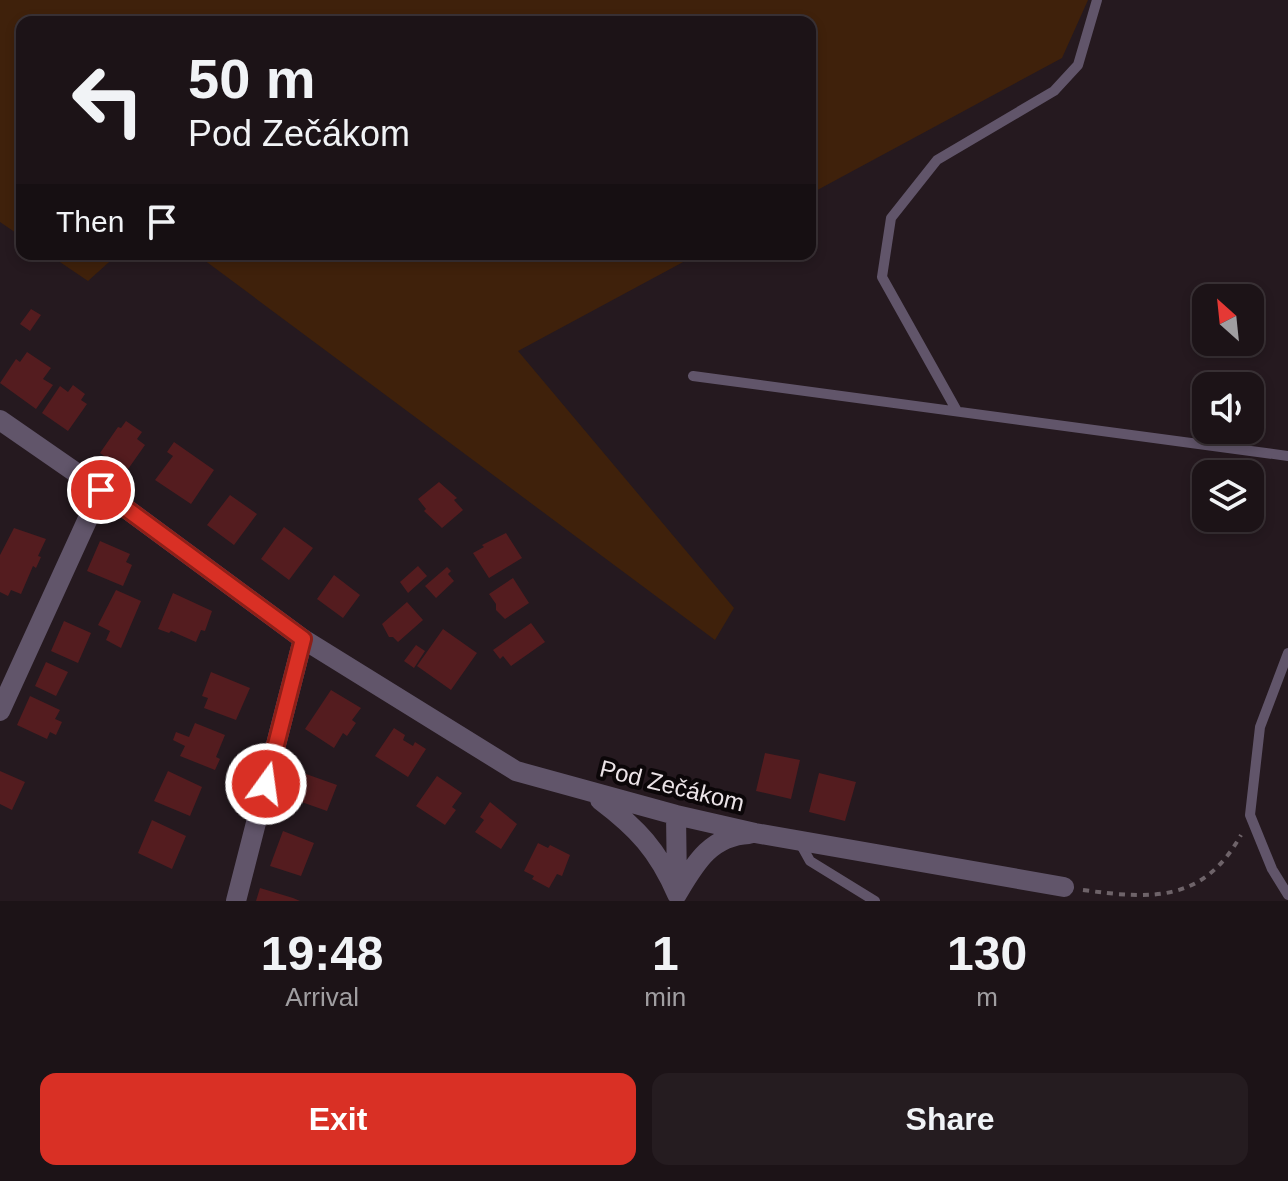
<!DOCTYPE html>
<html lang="en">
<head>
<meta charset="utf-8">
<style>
	body { margin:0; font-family:Helvetica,sans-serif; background:#251c20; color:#f1f3f6; height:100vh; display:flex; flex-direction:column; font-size:30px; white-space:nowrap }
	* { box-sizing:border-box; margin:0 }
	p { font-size:26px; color:#a09ea1 }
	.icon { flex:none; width:44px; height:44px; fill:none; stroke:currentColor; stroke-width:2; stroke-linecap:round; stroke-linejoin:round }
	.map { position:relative; height:901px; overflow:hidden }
	.drawer { display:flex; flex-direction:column; background:#1c1317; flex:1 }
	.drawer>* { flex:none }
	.top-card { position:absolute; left:16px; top:16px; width:800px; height:244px; border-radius:16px; box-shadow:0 4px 12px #0003,0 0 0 2px #3a3236; background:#1c1317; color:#f1f3f6; overflow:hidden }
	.needle { width:52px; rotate:333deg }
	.controls { position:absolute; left:1192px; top:284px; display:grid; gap:16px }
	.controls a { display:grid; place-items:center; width:72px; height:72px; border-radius:16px; background:#1c1317; box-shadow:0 4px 12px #0003,0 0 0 2px #3a3236; font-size:40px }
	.pin { position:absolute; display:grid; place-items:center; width:68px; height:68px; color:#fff; margin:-34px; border:4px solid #fff; border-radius:50%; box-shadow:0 2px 8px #0007 }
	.me { position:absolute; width:88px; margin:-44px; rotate:14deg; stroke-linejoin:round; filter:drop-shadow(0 0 6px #0008) }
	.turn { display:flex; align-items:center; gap:28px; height:168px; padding:0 40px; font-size:36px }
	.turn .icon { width:104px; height:104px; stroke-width:2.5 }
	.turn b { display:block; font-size:56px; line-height:68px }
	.then { display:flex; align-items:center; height:76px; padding:0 40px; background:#0003; gap:16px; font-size:30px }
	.eta { display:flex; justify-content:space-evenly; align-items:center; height:136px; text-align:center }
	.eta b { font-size:48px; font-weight:600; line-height:56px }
	.primary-button { display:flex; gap:16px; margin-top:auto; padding:16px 40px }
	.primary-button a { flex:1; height:92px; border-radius:16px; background:#d93025; color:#fff; font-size:32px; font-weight:600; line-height:92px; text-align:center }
	.primary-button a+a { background:#251c20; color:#f1f3f6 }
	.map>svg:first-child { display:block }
</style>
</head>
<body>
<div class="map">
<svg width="1288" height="901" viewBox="0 0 1288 901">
	<rect width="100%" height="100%" fill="#25191f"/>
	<path fill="#3f210b" d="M0,0H1088L1062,58L810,194V22H22V237L0,222Z
		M48,254H118L88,281Z
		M196,254H698L518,351L734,608L715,640Z"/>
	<path fill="#541c1f" d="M31,309L41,315L30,331L20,324Z
		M27,352L51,368L43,379L53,385L36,409L0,383L16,359L20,362Z
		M73,385L85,394L81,400L87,404L68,431L42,413L60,386L68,392Z
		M126,421L142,432L137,439L145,445L126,472L100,453L118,427L121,428Z
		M174,442L214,470L191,504L155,480L173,456L167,452Z
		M439,482L457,498L454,500L463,510L442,528L424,511L426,509L418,499Z
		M230,495L257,514L234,545L207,525Z
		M284,527L313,548L289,580L261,559Z
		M14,528L46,539L38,556L41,557L36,568L33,566L21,594L11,590L8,596L0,592V555Z
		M506,533L522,558L489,578L473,553L484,547L482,545Z
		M100,541L130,554L126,562L132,565L123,586L87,571Z
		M418,566L427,576L408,593L400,582Z
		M447,567L451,571L448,574L454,581L436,598L425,586Z
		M334,575L360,595L343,618L317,599Z
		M513,578L529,603L505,619L496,610V604L489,594Z
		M116,590L141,601L121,648L106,640L110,631L98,625Z
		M173,593L212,611L205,631L201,630L196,642L171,631L169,633L158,629Z
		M407,602L423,620L398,642L393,637H389L382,624Z
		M64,621L91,633L78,663L51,651Z
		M531,623L545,642L511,666L503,656L500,659L493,650Z
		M443,629L477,653L451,690L417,666Z
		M416,645L425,651L414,668L404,661Z
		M46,662L68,672L56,696L35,686Z
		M211,672L250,688L236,720L204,708L208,698L202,696Z
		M331,690L361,708L352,720L356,723L347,736L343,733L334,748L305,729Z
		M30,696L60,710L55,719L62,722L56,735L50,732L47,739L17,725Z
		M195,723L225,735L216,757L220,759L215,770L180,756L185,746L173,740L176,732L189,737Z
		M394,728L405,735L403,740L413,746L415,742L426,749L408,777L375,756Z
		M765,753L800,760L791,799L756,791Z
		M0,771L25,782L12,810L0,804Z
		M168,771L202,787L190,816L154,801Z
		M819,773L856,782L845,821L809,812Z
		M306,774L337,785L327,811L296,800Z
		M437,776L462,793L452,807L456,810L445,825L416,806Z
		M490,802L517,824L501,849L475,832L484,820L480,817Z
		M152,820L186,836L172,869L138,853Z
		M283,831L314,843L301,876L270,866Z
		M538,843L548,848L550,845L570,855L562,876L557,874L549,888L532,879L534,876L524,871Z
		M260,888L293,898L300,901H256Z"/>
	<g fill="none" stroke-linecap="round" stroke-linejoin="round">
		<path stroke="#6e6369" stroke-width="4" stroke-dasharray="6 6" stroke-linecap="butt" d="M1083,890C1155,900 1204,901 1241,835"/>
		<path stroke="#61556a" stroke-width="10" d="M693,376L1288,456
			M957,411L882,277L891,218L937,160L1054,91L1078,65L1097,0
			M1288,653L1260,727L1250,815L1272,869L1288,895
			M800,843L810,861L875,901"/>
		<path stroke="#61556a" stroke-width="20" d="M0,420L101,490L303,639L516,771L676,815L755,833L1064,887
			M0,711L101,490
			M600,800C637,828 658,850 677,894
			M676,815L677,887
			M677,894C695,864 710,836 749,834
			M236,901L303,639"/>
	</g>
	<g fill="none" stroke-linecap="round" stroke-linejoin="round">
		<g stroke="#8d1f18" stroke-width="20">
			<path id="route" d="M101,490L303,639L266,784"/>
		</g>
		<use href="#route" stroke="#d93025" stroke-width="14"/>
	</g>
	<g text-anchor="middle" stroke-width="8" stroke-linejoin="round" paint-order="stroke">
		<g font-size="24" fill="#ebe3e7" stroke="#0b0608">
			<text transform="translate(672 786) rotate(14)" y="8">Pod Zečákom</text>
		</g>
	</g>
</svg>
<div class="controls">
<a><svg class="needle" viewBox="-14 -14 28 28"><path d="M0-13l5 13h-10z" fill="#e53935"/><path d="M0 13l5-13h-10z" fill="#a09ea1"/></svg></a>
<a><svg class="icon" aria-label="sound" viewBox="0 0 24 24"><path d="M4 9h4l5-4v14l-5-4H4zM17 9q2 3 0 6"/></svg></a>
<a><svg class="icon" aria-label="layers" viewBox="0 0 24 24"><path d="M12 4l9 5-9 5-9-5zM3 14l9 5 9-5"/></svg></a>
</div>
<div class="pin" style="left:101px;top:490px;background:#d93025"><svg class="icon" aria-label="arrive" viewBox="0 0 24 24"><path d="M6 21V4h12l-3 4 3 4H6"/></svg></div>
<svg class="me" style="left:266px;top:784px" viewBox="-20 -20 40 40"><circle r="17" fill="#d93025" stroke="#fff" stroke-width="3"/><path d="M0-11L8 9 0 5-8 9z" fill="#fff"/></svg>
<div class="top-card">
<div class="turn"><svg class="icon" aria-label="left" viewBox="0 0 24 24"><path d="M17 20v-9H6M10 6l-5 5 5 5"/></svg><div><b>50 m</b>Pod Zečákom</div></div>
<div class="then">Then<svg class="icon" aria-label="arrive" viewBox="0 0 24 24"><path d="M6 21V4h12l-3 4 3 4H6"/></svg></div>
</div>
</div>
<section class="drawer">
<div class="eta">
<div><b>19:48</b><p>Arrival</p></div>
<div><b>1</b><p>min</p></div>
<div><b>130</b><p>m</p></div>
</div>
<div class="primary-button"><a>Exit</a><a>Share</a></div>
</section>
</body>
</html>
